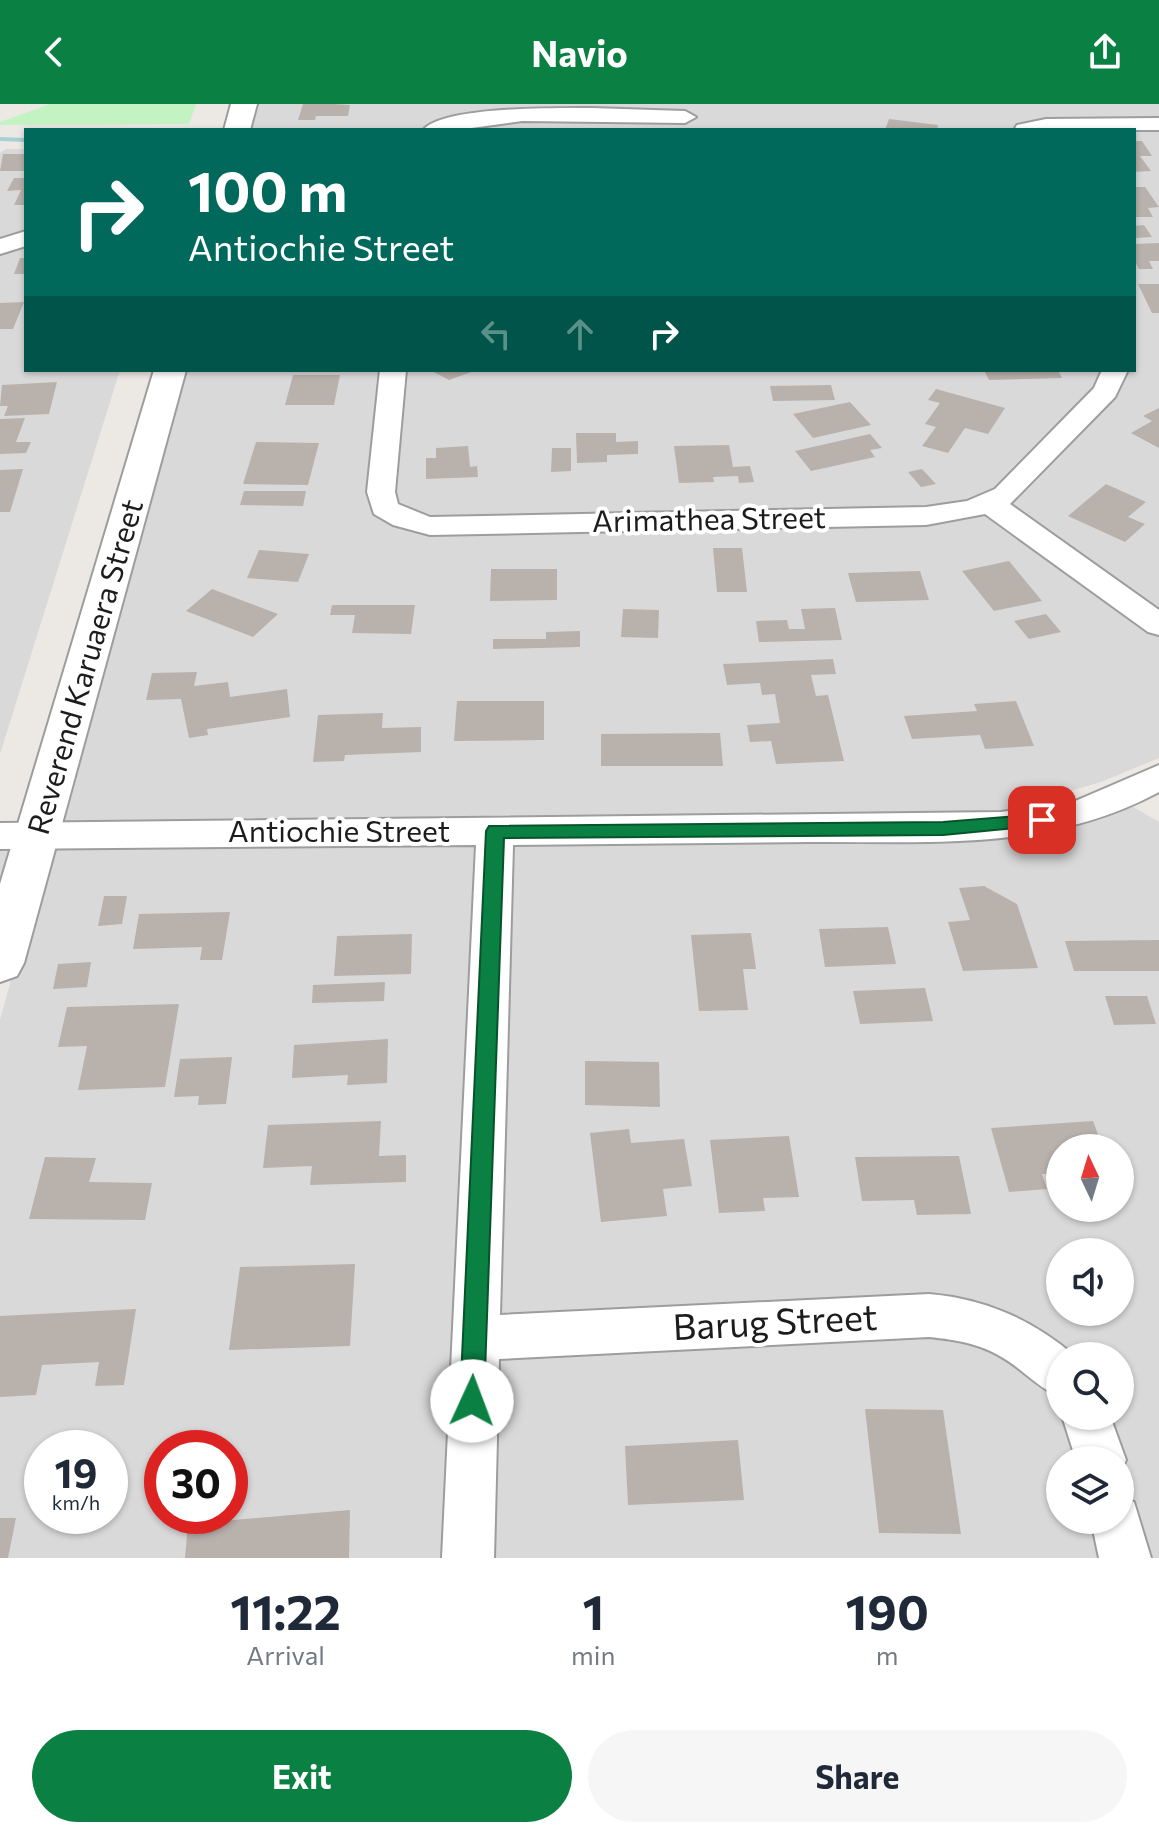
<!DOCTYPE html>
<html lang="en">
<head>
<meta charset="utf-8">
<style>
	body { margin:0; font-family:Commissioner,sans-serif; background:#f6f6f7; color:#1f2937; height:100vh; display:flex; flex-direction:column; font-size:30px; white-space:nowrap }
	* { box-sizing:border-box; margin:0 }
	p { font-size:26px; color:#747a83 }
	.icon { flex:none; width:44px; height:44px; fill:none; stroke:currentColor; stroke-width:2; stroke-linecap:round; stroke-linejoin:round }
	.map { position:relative; height:1454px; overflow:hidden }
	.sheet { display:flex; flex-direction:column; background:#fff; flex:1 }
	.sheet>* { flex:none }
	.top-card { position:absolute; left:24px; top:24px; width:1112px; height:244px; border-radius:0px; box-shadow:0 2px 6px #0004; background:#00695c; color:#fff; overflow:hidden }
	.needle { width:52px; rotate:356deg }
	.buttons { position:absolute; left:1046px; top:1030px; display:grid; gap:16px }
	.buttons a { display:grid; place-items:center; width:88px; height:88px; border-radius:50%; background:#fff; box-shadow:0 2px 6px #0004; font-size:40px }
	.speed { position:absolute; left:24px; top:1326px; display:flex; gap:16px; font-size:40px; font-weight:700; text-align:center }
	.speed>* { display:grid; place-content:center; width:104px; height:104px; border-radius:50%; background:#fff; box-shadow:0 2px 6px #0004; line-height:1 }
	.speed small { font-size:20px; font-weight:400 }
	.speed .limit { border:12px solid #d22; background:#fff; color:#111 }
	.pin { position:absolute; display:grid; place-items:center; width:68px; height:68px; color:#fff; margin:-34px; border-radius:16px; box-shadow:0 4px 12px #0006 }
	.me { position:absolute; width:88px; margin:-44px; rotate:2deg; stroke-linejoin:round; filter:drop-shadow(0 0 6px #0008) }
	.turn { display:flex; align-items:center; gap:28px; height:168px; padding:0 32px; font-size:36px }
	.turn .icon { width:104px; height:104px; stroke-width:2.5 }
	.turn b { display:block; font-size:56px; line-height:68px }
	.lanes { display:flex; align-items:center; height:76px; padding:0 32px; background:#0003; justify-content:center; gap:40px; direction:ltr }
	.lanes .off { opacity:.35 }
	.eta { display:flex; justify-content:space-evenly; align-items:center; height:136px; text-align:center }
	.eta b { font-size:48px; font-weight:700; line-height:56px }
	.action { display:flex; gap:16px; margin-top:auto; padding:16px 32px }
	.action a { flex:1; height:92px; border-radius:48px; background:#0b8043; color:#fff; font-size:32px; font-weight:700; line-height:92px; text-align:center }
	.action a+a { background:#f6f6f7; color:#1f2937 }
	header { display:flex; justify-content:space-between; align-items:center; height:104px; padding:0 32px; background:#0b8043; color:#fff; font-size:36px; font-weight:700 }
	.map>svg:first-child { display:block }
</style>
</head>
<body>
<header><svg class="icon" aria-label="back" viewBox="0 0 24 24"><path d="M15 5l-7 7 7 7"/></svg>Navio<svg class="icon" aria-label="share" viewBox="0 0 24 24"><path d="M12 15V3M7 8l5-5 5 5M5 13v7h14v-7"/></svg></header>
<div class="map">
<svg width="1159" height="1454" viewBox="0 0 1159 1454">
	<rect width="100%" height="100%" fill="#ece8e3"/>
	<path fill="#dad9d9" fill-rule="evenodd" d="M244,0H1159V654L1101,678L1002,707L495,727L39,730L0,859V732L38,730L170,266H1134V26H237Z
		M6,45H26V266H120L0,650V49Z
		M1118,694L1159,718V1454H0V916L48,742L991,722ZM1060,1044H1120V1104H1060ZM1060,1148H1120V1208H1060ZM1060,1252H1120V1312H1060ZM42,1344H110V1412H42ZM162,1344H230V1412H162ZM1060,1356H1120V1416H1060Z"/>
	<path fill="#c4f3c3" d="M50,0H196L189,20L0,21V18Z"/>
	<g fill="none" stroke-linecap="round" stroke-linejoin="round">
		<path fill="#a7cfd5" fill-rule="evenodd" d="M0,33L26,34V38L0,37Z"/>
	</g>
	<path fill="#b9b1ac" d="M303,0H333L350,1L348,12H316L315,16H298Z
		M889,15L938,21L937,26H885Z
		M1134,37H1142L1152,52H1140L1151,67L1134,68Z
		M3,50H26V67H0Z
		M14,74H26V101H14L21,86L7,87Z
		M1134,83H1145L1159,103L1148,104L1153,113H1134Z
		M1144,121L1152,133L1134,134V122Z
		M1159,139V157H1149L1153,165H1139L1134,156V140Z
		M20,154H26V170H14Z
		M1138,180H1159V209H1152Z
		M24,198L13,225H0V199Z
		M430,266H477L449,276Z
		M984,266H1058L1062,274L989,276Z
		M293,271H340L334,301H285Z
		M57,278L49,310L4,312L8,302H0L2,281Z
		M831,281L835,296L773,297L770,282Z
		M936,285L1005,304L988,330L965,324L948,349L922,342L936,323L925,320L940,299L928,296Z
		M850,298L871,321L813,334L793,310Z
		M1159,304V344L1131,329L1152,317L1143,312Z
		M25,314L16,338H31L26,349L0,350V315Z
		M576,329H616V338L638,337V350L607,351V358L577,359Z
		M870,330L882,344L870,346L875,353L811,367L795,347Z
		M256,338L319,339L308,381L243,380Z
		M729,341L733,363L750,362L754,378L739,379L738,372L713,373L714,378L679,379L674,342Z
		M468,342L470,363L477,362L478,373L426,375V354H436V344Z
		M552,344H571V367L551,368Z
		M23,365L10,408H0V366Z
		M922,365L936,380L921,383L908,368Z
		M1106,380L1146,398L1128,413L1145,420L1125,438L1068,412Z
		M244,387H306L303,402L240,401Z
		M713,444H742L747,488H717Z
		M259,446L309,450L298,478L247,474Z
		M1009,457L1042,497L994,507L962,467Z
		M491,465H557V496L490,497Z
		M920,467L929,496L856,498L848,469Z
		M212,485L278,510L253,533L186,507Z
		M332,501H415L411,530L352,529L355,511H330Z
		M835,504L842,536L759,538L756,517L787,516L789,525H805L801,505Z
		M623,505L659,506L658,534L621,533Z
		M1046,510L1061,528L1029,535L1014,517Z
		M580,527V543L493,545V535H546V528Z
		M833,555L836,570L811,571L816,592L828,591L844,657L776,660L771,637L750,638L747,621L780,619L775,590L762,591L760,579L727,581L723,560Z
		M197,568L194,582L228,578L230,593L287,585L290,613L207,625L208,631L189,634L181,595L146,596L152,569Z
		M457,597H544V636L454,637Z
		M1016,597L1034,642L985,645L980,631L912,635L904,612L977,607L974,600Z
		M383,609L382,624L421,623V648L345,651L344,657L313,658L318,611Z
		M720,629L723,662H601V630Z
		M984,782L1017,800L1038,864L963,867L948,818L970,816L959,784Z
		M104,792H127L122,820L98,822Z
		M230,808L222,856H200L202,843L133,845L139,810Z
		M888,823L896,860L825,863L819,825Z
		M751,829L756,865H743L748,906L699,907L691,831Z
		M412,830L411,870L334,872L337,832Z
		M1159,836V867H1074L1065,837Z
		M91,858L87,883L53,885L58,860Z
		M385,878L384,897L312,899L313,881Z
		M925,884L933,917L860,920L853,887Z
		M1105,892H1147L1156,920L1114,921Z
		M179,900L165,983L78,986L87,942L58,943L67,903Z
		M388,935L387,979L347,981L348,971L292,974L294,941Z
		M232,953L226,1000L198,1001L199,992L174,993L180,955Z
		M585,957L659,958L660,1003L585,1001Z
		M381,1017L379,1052L406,1051V1078L310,1081L312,1062L263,1064L268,1021Z
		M1093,1017L1103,1044H1060V1069L1042,1070L1047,1085L1009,1088L991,1024Z
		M629,1025L631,1039L684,1035L692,1082L663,1085L667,1112L601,1118L590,1029Z
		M789,1032L799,1093L763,1094L765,1107L719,1109L710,1036Z
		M959,1052L971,1110L917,1111L914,1096L862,1097L855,1053Z
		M45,1053L96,1054L89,1078L152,1079L145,1116L29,1115Z
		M355,1160L350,1242L229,1246L240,1163Z
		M136,1205L124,1281L95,1282L99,1258L42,1261L36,1291L0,1293V1212Z
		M865,1305L943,1306L961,1430L879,1429Z
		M738,1336L744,1396L628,1401L625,1342Z
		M350,1406L349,1454H185L188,1420Z
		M0,1414H16L8,1454H0Z"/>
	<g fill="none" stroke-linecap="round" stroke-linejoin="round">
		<g stroke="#9d9d9d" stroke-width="4">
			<path id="minor" d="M592,4L685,7L696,13L685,19L522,17L457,26H423C443,2 559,4 592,4Z
				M1159,14V26H1014L1017,21L1046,15Z
				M26,127V142L0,150V135Z
				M380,266H406L395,388L398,400L430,413L926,403L967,397L995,385L1094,284L1102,266H1128L1115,293L1010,400L1159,506V531L1148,528L985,410L926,421L430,431L393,421L374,410L367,388Z
				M1159,661V688C1047,748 933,737 810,738C711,739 612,740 513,741L500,1211L929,1190C986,1195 1031,1215 1075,1252H1060V1293C1039,1284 1026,1269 1008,1257C983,1240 958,1236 929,1233L499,1255L494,1454H442L476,741L0,745V719L1001,708L1073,698Z
				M1062,1312H1110L1126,1356L1120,1369V1356H1076Z
				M1120,1392L1134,1398L1151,1454H1099L1091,1416H1120Z"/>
		</g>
		<g stroke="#9d9d9d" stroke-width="4">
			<path id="tertiary" d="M231,0H257L250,26H224Z
				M154,266H186L24,859L17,872L0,878V780Z"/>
		</g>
		<use href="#minor" fill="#fff" fill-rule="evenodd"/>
		<use href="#tertiary" fill="#fff" fill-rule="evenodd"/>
	</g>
	<path fill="#0b8043" stroke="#07532c" stroke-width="2" d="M1042,710L1051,716L1048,721L943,731L504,734L484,1297L480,1305L472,1308L463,1305L460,1297L486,727L489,722L943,718Z"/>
	<g text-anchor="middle" stroke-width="8" stroke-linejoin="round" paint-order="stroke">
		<g font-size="30" fill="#1c1c1c" stroke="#fff">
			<text transform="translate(709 416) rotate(-1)" y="10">Arimathea Street</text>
			<text transform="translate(86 563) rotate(-74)" y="10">Reverend Karuaera Street</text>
			<text x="339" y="738">Antiochie Street</text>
		</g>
		<g font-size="36" fill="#1c1c1c" stroke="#fff">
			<text transform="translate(775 1218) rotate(-3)" y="13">Barug Street</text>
		</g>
	</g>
</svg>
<div class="buttons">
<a><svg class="needle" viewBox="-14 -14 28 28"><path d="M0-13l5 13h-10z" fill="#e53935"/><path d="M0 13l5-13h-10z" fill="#747a83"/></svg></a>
<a><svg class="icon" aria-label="sound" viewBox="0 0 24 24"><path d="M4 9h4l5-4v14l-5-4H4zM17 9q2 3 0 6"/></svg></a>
<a><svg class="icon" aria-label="search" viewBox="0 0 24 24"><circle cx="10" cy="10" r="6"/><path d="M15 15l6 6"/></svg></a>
<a><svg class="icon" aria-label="layers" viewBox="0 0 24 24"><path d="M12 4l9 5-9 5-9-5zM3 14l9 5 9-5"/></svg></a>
</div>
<div class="speed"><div>19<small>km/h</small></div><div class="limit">30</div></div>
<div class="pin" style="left:1042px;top:716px;background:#d93025"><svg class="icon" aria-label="arrive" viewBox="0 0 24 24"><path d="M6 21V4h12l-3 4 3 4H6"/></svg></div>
<svg class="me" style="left:472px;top:1297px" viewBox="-20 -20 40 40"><circle r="19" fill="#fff"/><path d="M0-13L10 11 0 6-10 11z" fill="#0b8043"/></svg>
<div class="top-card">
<div class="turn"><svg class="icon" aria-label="right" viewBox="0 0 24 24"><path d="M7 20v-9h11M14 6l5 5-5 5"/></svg><div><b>100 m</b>Antiochie Street</div></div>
<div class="lanes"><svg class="icon off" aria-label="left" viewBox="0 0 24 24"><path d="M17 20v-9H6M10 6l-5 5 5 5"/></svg><svg class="icon off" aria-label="ahead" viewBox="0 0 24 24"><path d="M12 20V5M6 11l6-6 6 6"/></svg><svg class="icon" aria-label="right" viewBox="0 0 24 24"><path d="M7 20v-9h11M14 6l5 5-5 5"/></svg></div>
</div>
</div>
<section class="sheet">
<div class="eta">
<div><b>11:22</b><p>Arrival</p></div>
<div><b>1</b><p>min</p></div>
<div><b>190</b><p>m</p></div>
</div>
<div class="action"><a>Exit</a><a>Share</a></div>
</section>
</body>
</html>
